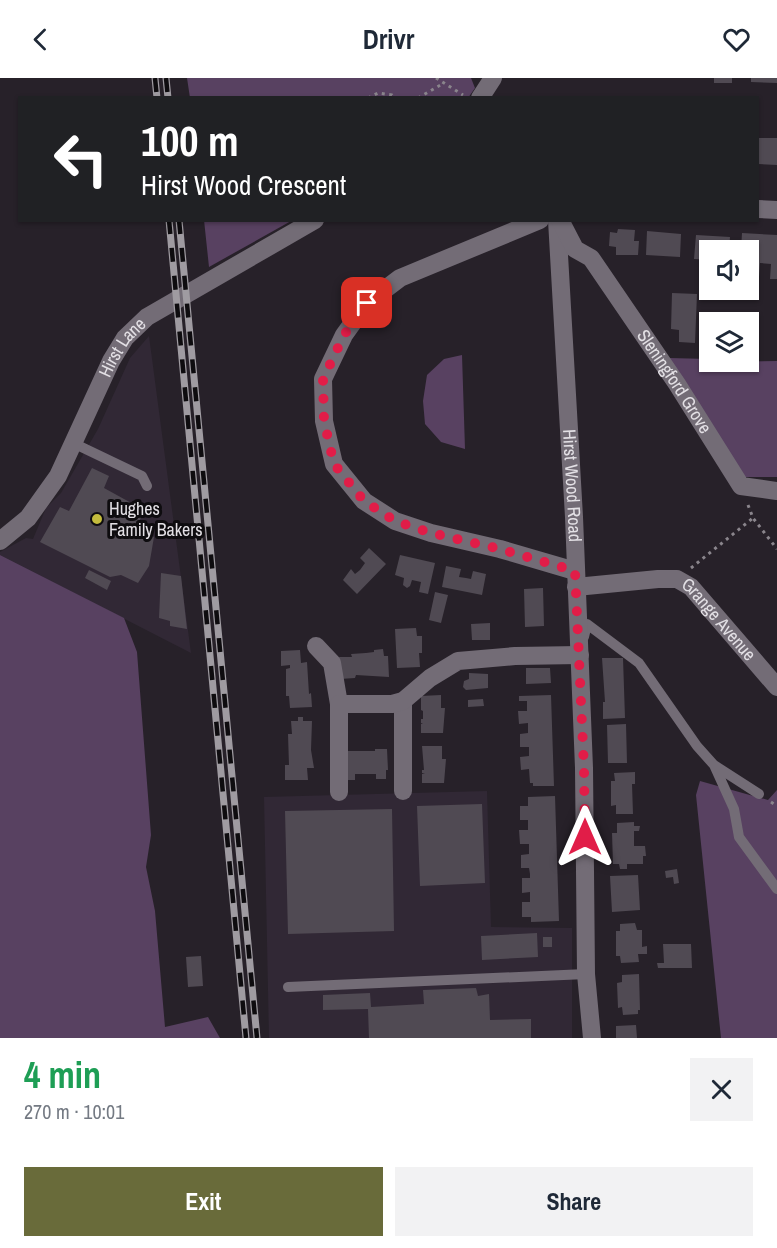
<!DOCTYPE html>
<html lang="en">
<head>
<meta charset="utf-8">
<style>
	body { margin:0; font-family:"Archivo Narrow",sans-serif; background:#f2f2f3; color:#1f2937; height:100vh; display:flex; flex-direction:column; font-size:22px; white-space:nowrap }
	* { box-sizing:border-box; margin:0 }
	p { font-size:20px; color:#747a83 }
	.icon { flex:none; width:33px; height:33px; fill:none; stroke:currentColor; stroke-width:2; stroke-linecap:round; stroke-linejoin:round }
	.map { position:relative; height:960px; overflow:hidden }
	.side { display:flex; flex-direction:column; background:#fff; flex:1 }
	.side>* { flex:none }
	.top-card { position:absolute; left:18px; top:18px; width:741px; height:126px; border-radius:0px; box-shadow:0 2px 4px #0004; background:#202124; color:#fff; overflow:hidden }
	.buttons { position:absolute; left:699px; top:162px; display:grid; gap:12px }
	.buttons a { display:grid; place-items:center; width:60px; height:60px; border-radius:0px; background:#fff; box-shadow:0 2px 4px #0004; font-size:30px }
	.pin { position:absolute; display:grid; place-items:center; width:51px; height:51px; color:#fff; margin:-26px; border-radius:12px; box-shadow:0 3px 9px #0006 }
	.me { position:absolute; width:66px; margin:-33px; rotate:0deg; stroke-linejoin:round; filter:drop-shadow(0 0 4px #0008) }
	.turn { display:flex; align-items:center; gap:21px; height:126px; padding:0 24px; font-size:27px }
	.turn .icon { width:78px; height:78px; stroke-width:2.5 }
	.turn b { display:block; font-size:42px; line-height:51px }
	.round { display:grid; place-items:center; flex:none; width:63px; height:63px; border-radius:0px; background:#f2f2f3 }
	.overview { display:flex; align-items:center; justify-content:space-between; height:102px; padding:0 24px }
	h1 { font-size:36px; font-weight:700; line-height:45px; color:#1e9e55 }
	.action { display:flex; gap:12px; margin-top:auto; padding:12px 24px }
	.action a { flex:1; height:69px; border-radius:0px; background:#696b3a; color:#fff; font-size:24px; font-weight:700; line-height:69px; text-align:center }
	.action a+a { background:#f2f2f3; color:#1f2937 }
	header { display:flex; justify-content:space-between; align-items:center; height:78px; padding:0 24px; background:#fff; font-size:27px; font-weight:700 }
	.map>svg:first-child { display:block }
</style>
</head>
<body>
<header><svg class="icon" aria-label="back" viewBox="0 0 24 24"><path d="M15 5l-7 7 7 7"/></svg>Drivr<svg class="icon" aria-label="heart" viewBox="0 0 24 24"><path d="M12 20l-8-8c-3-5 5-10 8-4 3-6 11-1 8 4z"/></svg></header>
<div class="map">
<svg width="777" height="960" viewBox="0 0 777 960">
	<rect width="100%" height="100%" fill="#272129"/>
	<path fill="#312835" d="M149,258L191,575L0,477V474L26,460L33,461L46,430L61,415L98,351L130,280Z
		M487,713L491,849L572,850V960H269L264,719Z"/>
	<path fill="#584161" d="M187,0H471L475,10L468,20H190Z
		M204,142H291V143L209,189Z
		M462,277L465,371L441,364L425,346L423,323L427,297L444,281Z
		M669,280L709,281L710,284L777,283V399H744Z
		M0,477L124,540L137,574L151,757L146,789L155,833L165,949L208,939L220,960H0Z
		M700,703L768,722L777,712V960H721L696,717Z"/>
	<path fill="#504a53" d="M714,0H732V5H714Z
		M751,0H777V5L751,4Z
		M758,60H777V87L758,86Z
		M618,151L635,152L634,163H639L638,177H616V169L609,168L610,154L617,155Z
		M647,153L681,156L680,179L646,177Z
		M742,155L777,157V201H770L771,186L760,185L759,199L748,198V172H741Z
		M696,157L730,159L729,172H710V182L694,181Z
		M672,215L697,216L695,265L679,264V252L671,251Z
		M92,390L109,398L104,410L144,432L137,449L154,459L149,488L138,505L121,497L110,499L40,464L60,429L69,433Z
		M369,470L386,486L357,516L343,502L351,491L355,496L360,492L365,485L360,480Z
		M400,477L435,485L428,516L419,514L421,504L412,502L410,508L407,510L403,507L404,500L395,497Z
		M446,488L461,491L459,499L466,500L471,501L473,493L486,496L482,517L442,509Z
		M89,492L111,503L107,512L85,500Z
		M161,495L181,498L187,551L170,548V543L159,540Z
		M543,510L544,548L525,549L524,511Z
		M435,514L448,517L441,545L429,542Z
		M490,545V562H472L471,546Z
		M416,550L417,558H422V575H419L420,589L397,590L395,551Z
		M383,571L384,578H388L389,599L356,597L355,600L340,601L339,579H352L351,576L366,575L374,574V572Z
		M300,572L301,585L307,584L309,616L311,615L312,629L290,630L289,618H286V591L290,590V587L281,588V573Z
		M602,580H623L625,640L603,641V624H605Z
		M526,590H550L551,605L526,606Z
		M469,595L488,596V610L466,612L463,609L464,603L469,601Z
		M441,617V630H445L443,655H421V646H423L421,645V641H423V633L421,632V618Z
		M551,617L554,708H533V705H530L529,691L521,692L520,679L529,678V669H520V656L528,655V645L519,646L518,633H527V623H519V618Z
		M483,621L484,628L468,629V622Z
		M298,639H303V643H312L311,672L314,690H307L308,702H285V687H289L288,656H292L291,643H298Z
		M626,646L627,685H608L607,647Z
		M422,668H442V681H446L444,705H422V696L425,695H422V692H424Z
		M375,671H387L388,692H386V701H376V696H355V702H347L343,673H375Z
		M635,694V706H632L633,736H616V727L611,728V703H615L614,695Z
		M555,718L559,843L531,844V839H522V824H530V814L522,815V800H530V796L529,790H521V777L529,776V766H520L519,752H528V742H520V728H528V719Z
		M482,726L485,805L420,808L417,728Z
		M392,731L394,853L288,856L285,733Z
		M634,744V748H640L639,753H634V768H645L646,778H643V786H627V791H620L619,786H613L612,755H617V745Z
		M677,791L679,805L674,806L673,799L666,800L665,793Z
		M638,797L640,832L612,834L610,798Z
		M635,845L637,852H642V869L647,868V876H638L639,884L621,885L620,878H616V853H620V846Z
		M537,855L538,879L482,882L481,858Z
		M543,859H552V869H543Z
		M663,866H691L692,890H658L657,885H664Z
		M201,878L203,908L188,909L186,879Z
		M639,896L640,932H638V936L623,937L622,929L618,930L617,905L622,904V897Z
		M476,910L478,918L489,916L490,942L531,941V960H369L368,931L323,932V917L370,915L371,929L424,926L423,912Z
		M636,947L637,960H616V948Z"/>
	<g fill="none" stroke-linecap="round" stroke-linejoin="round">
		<path stroke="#8a858c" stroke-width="3" stroke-dasharray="3 4.5" stroke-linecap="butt" d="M436,0L463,17
			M368,20L378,15L392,17L394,20
			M418,20L444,5
			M748,427L753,440L777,471
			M691,490L753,440
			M771,724L777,728"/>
		<path stroke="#736c76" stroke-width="10" d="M73,365L142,398L147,408
			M584,559L587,546L639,585L697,668L714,687L734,731L739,759L777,811
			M714,687L759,716
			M288,909L586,896"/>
		<g stroke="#736c76" stroke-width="18">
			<path d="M480,20L493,0"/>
			<path d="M758,131L777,132"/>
			<path d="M540,142L400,200L367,225L344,257L323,301L324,343L334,386L364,423L395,443L431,455L500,471L575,493"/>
			<path id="s1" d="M557,142L574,439L584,690L586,896L592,960"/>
			<path id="s2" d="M560,142L575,171L591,180L677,306L741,408L777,413"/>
			<path id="s3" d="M0,463L28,440L58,398L111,283L125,260L147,239L315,142"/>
			<path id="s4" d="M576,509L658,501H677L691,509L777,609"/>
			<path d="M316,568L332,585L339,626"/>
			<path d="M403,713V623"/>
			<path d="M339,714V626H392L403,623L430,600L458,583L515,578L580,577"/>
		</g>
		<g stroke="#9f9ba1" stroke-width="7">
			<path id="rail" d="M155,0L157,20
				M166,0L168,20
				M169,142L246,960
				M179,142L257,960"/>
		</g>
		<use href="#rail" stroke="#0e0c0f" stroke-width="4.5" stroke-dasharray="14" stroke-linecap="butt"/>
	</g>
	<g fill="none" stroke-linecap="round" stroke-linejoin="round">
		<path stroke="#e11d48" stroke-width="10" stroke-dasharray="0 18" d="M367,225L344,257L323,301L324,343L334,386L364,423L395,443L431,455L500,471L575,493L584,690L585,759"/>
	</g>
	<circle fill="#c4bc3d" stroke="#0e0c0f" stroke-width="2" cx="97" cy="441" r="6"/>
	<g text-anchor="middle" stroke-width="6" stroke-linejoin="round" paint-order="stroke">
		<g font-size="18" fill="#e3e0e5" stroke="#0e0c0f">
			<text dy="6" stroke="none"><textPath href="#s3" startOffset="232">Hirst Lane</textPath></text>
			<text dy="6" stroke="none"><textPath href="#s2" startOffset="200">Sleningford Grove</textPath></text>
			<text dy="6" stroke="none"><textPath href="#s1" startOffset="266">Hirst Wood Road</textPath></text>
			<text dy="6" stroke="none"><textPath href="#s4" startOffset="160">Grange Avenue</textPath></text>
		</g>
		<g font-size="18" fill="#e3e0e5" stroke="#0e0c0f" text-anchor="start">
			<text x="109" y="437">Hughes<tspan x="109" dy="21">Family Bakers</tspan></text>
		</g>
	</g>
</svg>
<div class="buttons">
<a><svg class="icon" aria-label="sound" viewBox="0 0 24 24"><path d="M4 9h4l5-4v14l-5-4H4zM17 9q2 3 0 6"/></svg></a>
<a><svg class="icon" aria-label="layers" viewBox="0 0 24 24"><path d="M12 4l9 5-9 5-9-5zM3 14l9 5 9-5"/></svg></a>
</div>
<div class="pin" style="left:367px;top:225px;background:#d93025"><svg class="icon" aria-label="arrive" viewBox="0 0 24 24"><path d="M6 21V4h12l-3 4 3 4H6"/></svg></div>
<svg class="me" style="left:585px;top:759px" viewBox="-20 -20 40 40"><path d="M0-17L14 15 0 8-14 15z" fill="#e11d48" stroke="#fff" stroke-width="4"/></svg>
<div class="top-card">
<div class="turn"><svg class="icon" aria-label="left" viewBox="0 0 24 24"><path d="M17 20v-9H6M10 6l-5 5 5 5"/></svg><div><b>100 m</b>Hirst Wood Crescent</div></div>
</div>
</div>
<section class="side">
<div class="overview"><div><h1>4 min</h1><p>270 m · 10:01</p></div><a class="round"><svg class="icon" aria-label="close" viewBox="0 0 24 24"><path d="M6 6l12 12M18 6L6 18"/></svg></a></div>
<div class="action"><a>Exit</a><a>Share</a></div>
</section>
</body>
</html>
